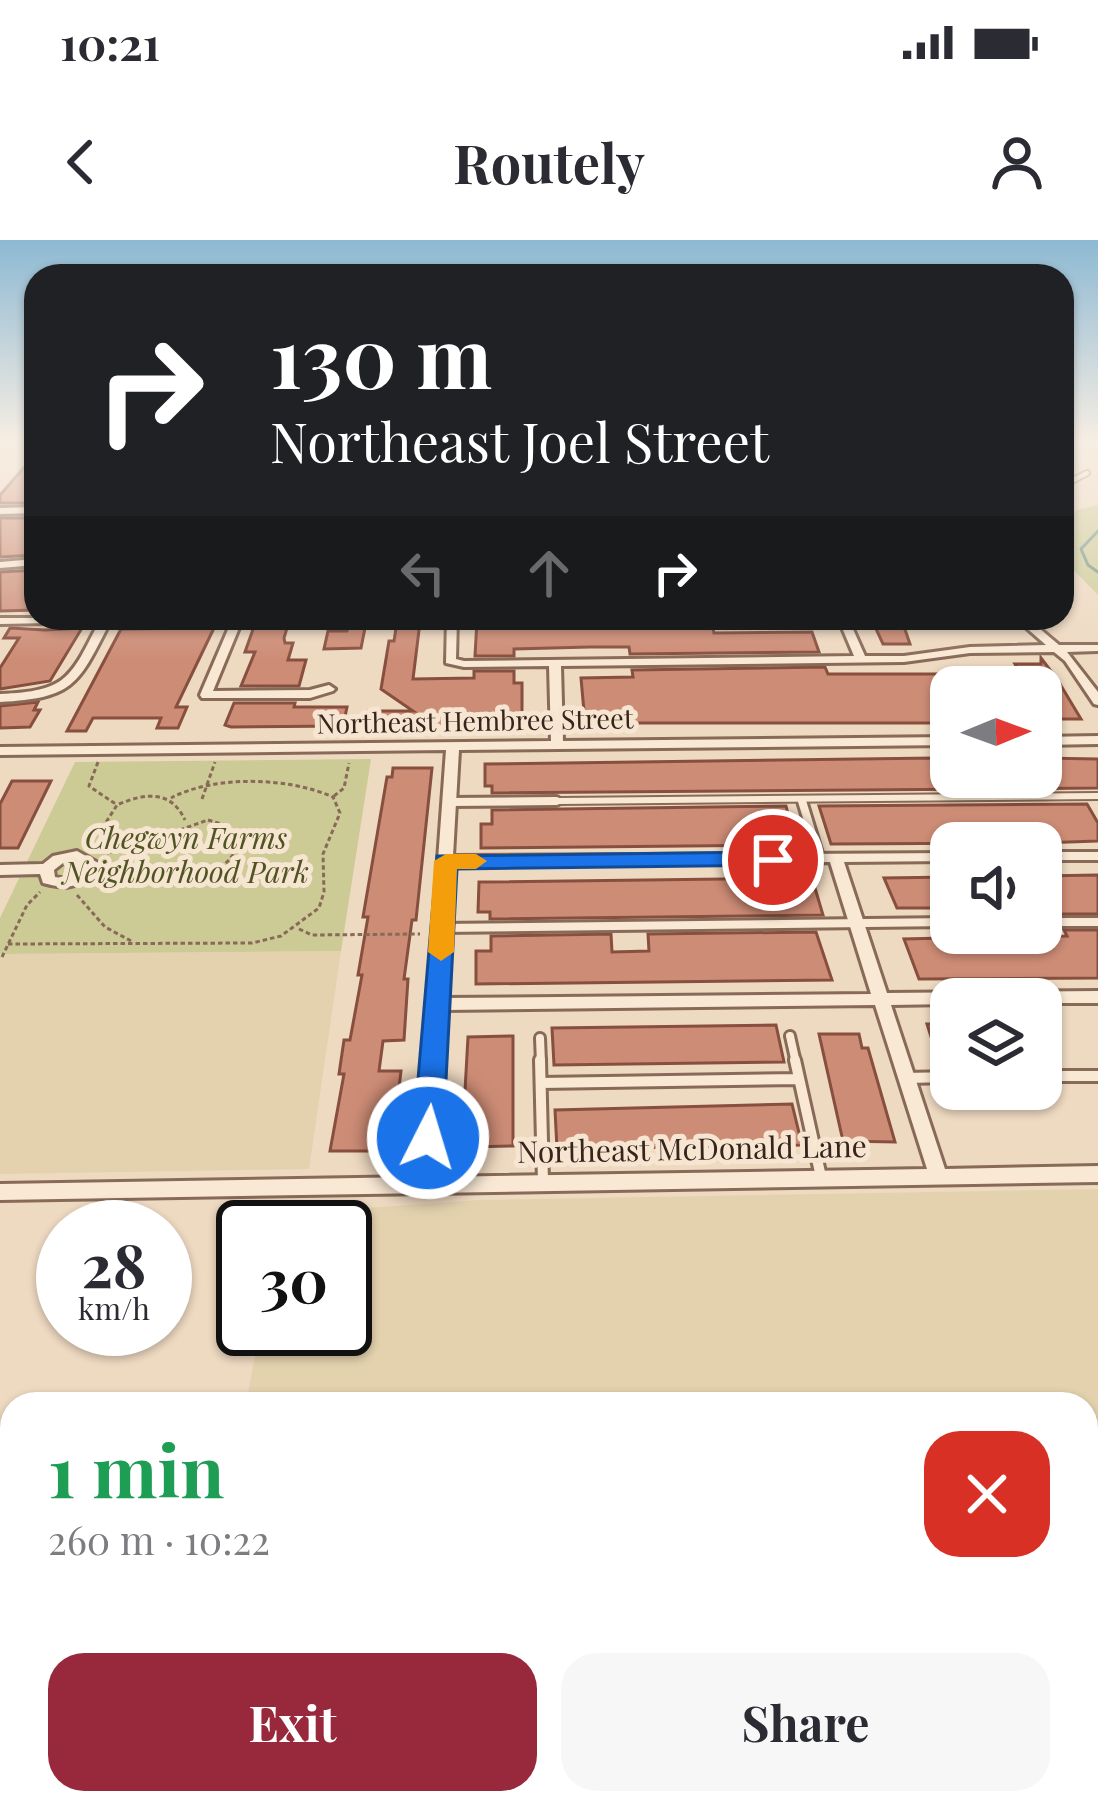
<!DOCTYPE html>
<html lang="en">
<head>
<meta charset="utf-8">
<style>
	body { margin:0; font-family:"Playfair Display",serif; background:#f7f7f7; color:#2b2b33; height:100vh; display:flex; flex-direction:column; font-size:45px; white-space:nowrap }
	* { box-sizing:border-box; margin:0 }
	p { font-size:39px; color:#7c7c81 }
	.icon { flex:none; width:66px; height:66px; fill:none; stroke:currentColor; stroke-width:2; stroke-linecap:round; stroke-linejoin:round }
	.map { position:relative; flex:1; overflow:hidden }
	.details { position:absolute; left:0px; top:1152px; width:1098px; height:423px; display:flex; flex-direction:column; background:#fff; border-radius:36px 36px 0 0; box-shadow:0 3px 9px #0004 }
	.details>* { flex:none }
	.guide { position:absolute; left:24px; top:24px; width:1050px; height:366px; border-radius:36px; box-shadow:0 3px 9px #0004; background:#202124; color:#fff; overflow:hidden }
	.needle { width:78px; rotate:89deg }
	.buttons { position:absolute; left:930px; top:426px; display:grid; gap:24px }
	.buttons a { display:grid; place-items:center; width:132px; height:132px; border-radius:24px; background:#fff; box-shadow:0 3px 9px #0004; font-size:60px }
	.speed { position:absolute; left:36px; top:960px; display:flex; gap:24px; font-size:60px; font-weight:700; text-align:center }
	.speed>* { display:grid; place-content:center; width:156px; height:156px; border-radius:50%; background:#fff; box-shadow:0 3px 9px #0004; line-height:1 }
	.speed small { font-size:30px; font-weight:400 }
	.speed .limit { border:6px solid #111; border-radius:18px; background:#fff; color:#111 }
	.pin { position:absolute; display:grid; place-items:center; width:102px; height:102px; color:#fff; margin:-51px; border:6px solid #fff; border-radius:50%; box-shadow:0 3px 12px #0007 }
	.me { position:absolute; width:132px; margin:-66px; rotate:5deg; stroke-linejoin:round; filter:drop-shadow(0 0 9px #0008) }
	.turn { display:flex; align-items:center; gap:42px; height:252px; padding:0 48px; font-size:54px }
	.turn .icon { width:156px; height:156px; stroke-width:2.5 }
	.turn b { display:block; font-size:84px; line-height:102px }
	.lanes { display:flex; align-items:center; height:114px; padding:0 48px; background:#0003; justify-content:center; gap:60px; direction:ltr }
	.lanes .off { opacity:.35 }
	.round { display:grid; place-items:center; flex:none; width:126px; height:126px; border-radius:36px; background:#f7f7f7 }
	.head { display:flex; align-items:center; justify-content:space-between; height:204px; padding:0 48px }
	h1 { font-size:72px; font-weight:700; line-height:90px; color:#1e9e55 }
	.primary-button { display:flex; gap:24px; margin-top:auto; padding:24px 48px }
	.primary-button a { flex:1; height:138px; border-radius:36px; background:#98283b; color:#fff; font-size:48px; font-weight:700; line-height:138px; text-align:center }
	.primary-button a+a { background:#f7f7f7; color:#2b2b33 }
	.status { display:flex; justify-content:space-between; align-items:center; height:84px; padding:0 60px; background:#fff; direction:ltr }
	.status svg { height:33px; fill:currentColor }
	header { display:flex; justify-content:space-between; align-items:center; height:156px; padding:0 48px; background:#fff; font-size:54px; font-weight:700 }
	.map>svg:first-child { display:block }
</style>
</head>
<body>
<div class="status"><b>10:21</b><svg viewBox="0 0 49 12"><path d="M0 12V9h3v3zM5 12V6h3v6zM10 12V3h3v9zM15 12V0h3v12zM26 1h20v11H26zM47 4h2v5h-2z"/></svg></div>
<header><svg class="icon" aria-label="back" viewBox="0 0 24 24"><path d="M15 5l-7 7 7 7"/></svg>Routely<svg class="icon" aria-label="person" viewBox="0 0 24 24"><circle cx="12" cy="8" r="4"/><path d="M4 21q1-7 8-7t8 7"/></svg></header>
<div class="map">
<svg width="1098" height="1573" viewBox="0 0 1098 1573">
	<rect width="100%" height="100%" fill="#eed9c1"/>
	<path fill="#e4d2ae" d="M341,711L309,929L0,934V714Z
		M1098,949V1573H171L173,1563H1086V1164H246L260,1089H345V987H279L281,974L480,960Z"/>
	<path fill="#ccca95" d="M1098,265V355L1062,318V274Z
		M371,519L341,711L0,714V678L75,522Z"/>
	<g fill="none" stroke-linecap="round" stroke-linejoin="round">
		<path stroke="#6b8f80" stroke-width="3" d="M1098,291L1081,309L1088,325L1098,332"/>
	</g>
	<path fill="#cd8c76" stroke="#874f3e" stroke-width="3" d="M36,214V263H0V255Z
		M0,278H36V315L0,317Z
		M36,330V370L0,371V332Z
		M257,378H290L284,398L285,403H293L288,420H306L299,446H241L255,412H245Z
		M350,378H367L361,408L324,409L328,391H347Z
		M710,378L714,393L812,392L819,412L630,414L629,407H590L514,409V416H475L477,380Z
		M871,378H901L910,404H883Z
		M397,382H420L413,439L474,438V431H514V443H522V482H507V487L365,489L368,471H413L381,449L389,401H394Z
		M10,388L45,390L82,388L50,441L0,449V428L19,398H4Z
		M214,388L176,467H187L178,488H157L161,478H93L86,491H67L121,389Z
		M1041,418L1057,439L1081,479H1049L1041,466V440H1025L1015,424H1041Z
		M825,427L828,434H941L951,453V483H585L581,438L633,437L632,430Z
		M38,462L34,470H40L30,487L0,488V466Z
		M234,463H295L294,467H347L343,486L231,487L225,485Z
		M935,518L951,520V537H1041V518L1098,519V548L492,553V546H485V524Z
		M393,528H432L416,680H412L404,739H408L404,800L383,801L379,831H401L398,856H389L381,911H330L344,834H339L344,800H350L362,735H358L368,677H363L387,537H392Z
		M12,541H51L18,608H0V564Z
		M1087,564L1098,583V601L1040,603L831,604L819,566Z
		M786,566L796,605L481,608V584H492V570Z
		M1098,635V674H1055L1050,664L1041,665V636Z
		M951,637V674H935L933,668H897L884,638Z
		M812,638L823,675L490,679V672H478L479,642Z
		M941,690H951V698L1067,696L1064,690H1098V738L919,739L904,699L944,698Z
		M816,692L832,740L476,744V711H491V696L611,694L612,712L649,711L648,694Z
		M927,784H951V819H938Z
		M776,785L784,822L554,825L552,788Z
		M819,794H859L862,808H868L895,902L843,901Z
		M513,796V906L469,907V886H463L468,797Z
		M792,864L802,905L557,909L555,870Z"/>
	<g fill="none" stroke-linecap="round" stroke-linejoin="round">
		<g stroke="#886a58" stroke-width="8">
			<path id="service-far3" d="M1062,246L1087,233"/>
		</g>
		<g stroke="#886a58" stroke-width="10">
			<path id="service-far2" d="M449,562L1098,556"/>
		</g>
		<g stroke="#886a58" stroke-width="14">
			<path id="service-far1" d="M802,561L820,620
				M449,562L556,561
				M1041,682H1098
				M442,688L951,682
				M790,796L796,823
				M540,798L541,823"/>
		</g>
		<g stroke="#886a58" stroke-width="16">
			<path id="service" d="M540,820L543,942
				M795,820L821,937
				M1041,836H1098
				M906,838L951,837
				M541,843L799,839"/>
		</g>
		<g stroke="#886a58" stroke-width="6">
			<path id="minor" d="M36,267V273L0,274V268Z
				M36,319V325L0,328V322Z
				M0,378H172L167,381L110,382C78,445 74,458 0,462V454C67,451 70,439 99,382L0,384Z
				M233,378H243L213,451L310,450L329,445L335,449L333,451L310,458H202L200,455Z
				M447,378H457L456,419L464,421L854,416L838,378H848L865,416H904L970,407L1046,405L1015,378H1027L1059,405H1098V411L1067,412L1098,452V465L1094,464L1065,421L1054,412L970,413L904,422L561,426L563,501L951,497V505L459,510L453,616L951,613V621L844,622L887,753L1098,751V763H1041V759H951V764L891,765L945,929L1098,926V942L0,960V944L415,937L446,510L0,515V507L551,501L549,426L464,427L446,423ZM830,622L871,754L444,758L452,625ZM875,765L927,929L434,937L444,770Z
				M1098,496V504L1041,505V497Z
				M77,611L100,624L93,638C71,648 66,649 43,643L40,634L0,635V625L43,624L53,616ZM75,620L85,626L82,632L66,639L55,637L54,630L63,623Z
				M1041,612H1098V620H1041Z"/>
		</g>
		<path stroke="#886a58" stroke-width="3" stroke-dasharray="4.5 3" stroke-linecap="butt" d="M98,522L89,546L117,565L103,587L116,606
			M334,556L344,548L349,523
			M202,559L215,522
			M119,564C146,553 171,550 185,580
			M208,580L228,586L238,607C216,646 167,656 131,629L134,606Z
			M107,613L134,606
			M77,655L105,687L133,702
			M299,689L312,695L420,694
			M8,704L252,703L281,696L319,668L324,652L323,614L340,573L333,557C288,537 215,535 171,558
			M2,717L27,665L40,652"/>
		<use href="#service-far3" stroke="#f9e8d4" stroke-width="4.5"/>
		<use href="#service-far2" stroke="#f9e8d4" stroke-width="6"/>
		<use href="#service-far1" stroke="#f9e8d4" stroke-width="8"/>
		<use href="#service" stroke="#f9e8d4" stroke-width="10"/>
		<use href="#minor" fill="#f9e8d4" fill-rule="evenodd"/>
	</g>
	<linearGradient id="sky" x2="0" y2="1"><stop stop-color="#8db9d3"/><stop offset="0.48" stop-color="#f7eee3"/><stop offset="1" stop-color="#f7eee3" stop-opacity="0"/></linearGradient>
	<rect width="1098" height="420" fill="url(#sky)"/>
	<path fill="#1a73e8" stroke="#114b97" stroke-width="3" d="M773,612L781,615V625L457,629L443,898L438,907H417L413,898L437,616Z"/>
	<path fill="#f59e0b" d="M446,614H476L487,621L476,629H457L454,712L441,721L428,712L434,621Z"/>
	<g text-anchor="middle" stroke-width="10" stroke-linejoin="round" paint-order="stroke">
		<g font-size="27" fill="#37251d" stroke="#f6e5d1">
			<text transform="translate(475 482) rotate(-1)" y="9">Northeast Hembree Street</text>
		</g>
		<g font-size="30" font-style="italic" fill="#505423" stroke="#f6e5d1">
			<text x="186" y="609">Chegwyn Farms<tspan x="186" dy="34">Neighborhood Park</tspan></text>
		</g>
		<g font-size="30" fill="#37251d" stroke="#f6e5d1">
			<text transform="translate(692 910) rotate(-1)" y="10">Northeast McDonald Lane</text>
		</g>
	</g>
</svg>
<div class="buttons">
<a><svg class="needle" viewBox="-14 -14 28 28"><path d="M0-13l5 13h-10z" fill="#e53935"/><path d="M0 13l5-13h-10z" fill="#7c7c81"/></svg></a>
<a><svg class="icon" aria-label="sound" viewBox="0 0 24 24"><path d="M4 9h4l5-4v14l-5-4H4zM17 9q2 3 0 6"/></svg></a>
<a><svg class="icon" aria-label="layers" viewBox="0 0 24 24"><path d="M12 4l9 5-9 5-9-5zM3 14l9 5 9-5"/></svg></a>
</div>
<div class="speed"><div>28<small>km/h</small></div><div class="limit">30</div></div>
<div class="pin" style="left:773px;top:620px;background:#d93025"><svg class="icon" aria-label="arrive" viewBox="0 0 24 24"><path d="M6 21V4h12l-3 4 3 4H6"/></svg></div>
<svg class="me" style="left:428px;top:898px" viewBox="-20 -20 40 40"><circle r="17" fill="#1a73e8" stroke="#fff" stroke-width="3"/><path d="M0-11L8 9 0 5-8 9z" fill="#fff"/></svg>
<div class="guide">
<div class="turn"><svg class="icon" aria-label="right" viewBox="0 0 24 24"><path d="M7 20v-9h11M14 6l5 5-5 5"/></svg><div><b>130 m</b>Northeast Joel Street</div></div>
<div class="lanes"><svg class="icon off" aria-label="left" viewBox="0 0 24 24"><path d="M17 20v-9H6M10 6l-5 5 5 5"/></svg><svg class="icon off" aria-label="ahead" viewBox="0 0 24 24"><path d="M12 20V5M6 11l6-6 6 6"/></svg><svg class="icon" aria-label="right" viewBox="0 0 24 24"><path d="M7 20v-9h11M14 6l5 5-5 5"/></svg></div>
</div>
<section class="details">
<div class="head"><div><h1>1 min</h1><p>260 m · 10:22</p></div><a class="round" style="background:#d93025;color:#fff"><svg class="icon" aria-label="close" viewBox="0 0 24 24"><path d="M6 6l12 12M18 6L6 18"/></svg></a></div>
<div class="primary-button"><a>Exit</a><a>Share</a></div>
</section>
</div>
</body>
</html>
